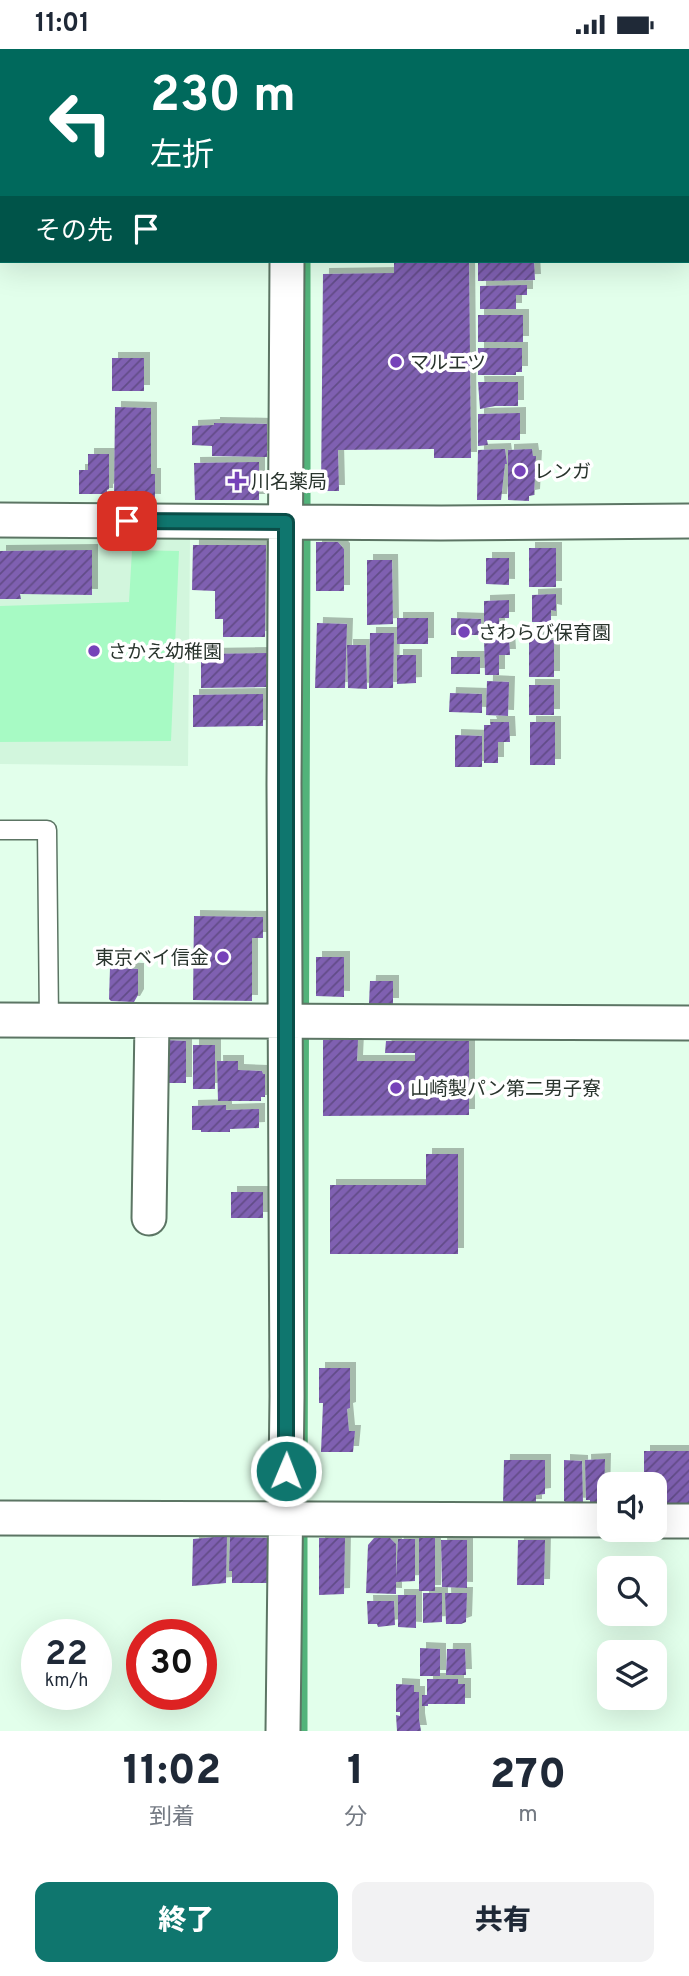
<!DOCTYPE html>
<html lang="ja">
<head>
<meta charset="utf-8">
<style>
	body { margin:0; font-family:Overpass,"Noto Sans JP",sans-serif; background:#f2f2f3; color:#1f2937; height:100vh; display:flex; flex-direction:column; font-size:26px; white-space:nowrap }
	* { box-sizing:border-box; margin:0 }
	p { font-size:23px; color:#747a83 }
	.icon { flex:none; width:38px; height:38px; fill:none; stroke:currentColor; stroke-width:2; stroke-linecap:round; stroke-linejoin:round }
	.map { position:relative; height:1682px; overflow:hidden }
	.drawer { display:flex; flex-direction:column; background:#fff; flex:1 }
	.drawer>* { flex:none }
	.guide { position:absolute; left:0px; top:0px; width:690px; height:214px; box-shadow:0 7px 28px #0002; background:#00695c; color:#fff; overflow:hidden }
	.tools { position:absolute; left:597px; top:1423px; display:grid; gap:14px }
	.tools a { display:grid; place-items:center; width:70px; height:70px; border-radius:14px; background:#fff; box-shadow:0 7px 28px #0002; font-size:35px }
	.speed { position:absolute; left:21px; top:1570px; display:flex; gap:14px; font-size:35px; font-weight:700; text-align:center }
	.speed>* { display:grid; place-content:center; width:91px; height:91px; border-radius:50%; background:#fff; box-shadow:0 7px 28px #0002; line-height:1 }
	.speed small { font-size:18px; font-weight:400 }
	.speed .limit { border:10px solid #d22; background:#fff; color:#111 }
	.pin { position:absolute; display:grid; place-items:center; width:60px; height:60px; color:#fff; margin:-30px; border-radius:14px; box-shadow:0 4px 10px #0006 }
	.me { position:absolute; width:77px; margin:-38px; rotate:1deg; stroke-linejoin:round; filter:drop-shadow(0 0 5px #0008) }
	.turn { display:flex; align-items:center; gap:24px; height:147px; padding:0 35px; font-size:32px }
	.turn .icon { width:91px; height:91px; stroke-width:2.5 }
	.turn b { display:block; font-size:49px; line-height:60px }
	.then { display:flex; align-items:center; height:66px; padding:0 35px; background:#0003; gap:14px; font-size:26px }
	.eta { display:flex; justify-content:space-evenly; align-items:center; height:119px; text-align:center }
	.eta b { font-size:42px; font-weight:800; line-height:49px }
	.action { display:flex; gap:14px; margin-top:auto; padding:14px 35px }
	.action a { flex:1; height:80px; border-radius:14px; background:#0f766e; color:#fff; font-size:28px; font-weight:800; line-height:80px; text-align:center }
	.action a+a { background:#f2f2f3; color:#1f2937 }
	.status { display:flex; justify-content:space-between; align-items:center; height:49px; padding:0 35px; background:#fff; direction:ltr }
	.status svg { height:19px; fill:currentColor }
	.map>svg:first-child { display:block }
</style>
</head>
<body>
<div class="status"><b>11:01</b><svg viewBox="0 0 49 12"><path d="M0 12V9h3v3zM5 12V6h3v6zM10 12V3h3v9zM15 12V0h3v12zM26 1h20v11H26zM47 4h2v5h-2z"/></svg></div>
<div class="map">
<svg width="689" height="1682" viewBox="0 0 689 1682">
	<defs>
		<pattern id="building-hatch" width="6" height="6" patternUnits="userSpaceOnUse" patternTransform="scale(1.75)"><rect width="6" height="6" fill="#7f60b1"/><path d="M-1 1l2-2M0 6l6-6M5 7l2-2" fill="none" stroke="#624c88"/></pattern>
		<filter id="shadow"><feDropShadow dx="6" dy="-6" stdDeviation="0" flood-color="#0004"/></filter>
	</defs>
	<rect width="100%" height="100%" fill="#e2ffeb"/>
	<path fill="#d2f6dd" d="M0,487L190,490L188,717L0,715Z"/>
	<path fill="#a7fac4" d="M132,501L179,502L171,692L0,693V557L129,553Z"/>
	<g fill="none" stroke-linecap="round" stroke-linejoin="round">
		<path stroke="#52b37a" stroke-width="9" d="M307,2V0
			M306,466V212
			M303,1463L306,480
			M303,1682V1477"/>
	</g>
	<path fill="url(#building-hatch)" filter="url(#shadow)" d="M394,212H469L471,409H434V400L338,401L339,442H321L323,225L394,224Z
		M478,212H534L535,231L478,232Z
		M527,236V246H516V260H480V237Z
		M478,266H523V293H478Z
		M478,299H522V323H516V326H478Z
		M112,309H144V342H112Z
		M478,333H518V357H495L480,360Z
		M115,358L151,359V425H155V451L114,450Z
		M520,364V391H487L488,396L478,397V365Z
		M214,374L267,375V408L212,407V397L192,396V377L214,376Z
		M505,400L507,415H505L501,451H477L478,401Z
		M532,400L533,407H536L534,446L529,447V452L508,451V401Z
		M88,405H109V440L107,441V445H79V421H88Z
		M259,413V451H195L194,414Z
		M316,493H338L344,500V542H316Z
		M193,496H266L265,588H223V570H215V542L192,541Z
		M529,499H556V538H529Z
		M92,501V546L20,545L21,550H0V502Z
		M486,509H509V536L486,535Z
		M367,511H392L393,575L367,576Z
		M556,545V562L551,561V573H532V546Z
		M509,551V569H499V585L484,586V552Z
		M397,569H428V595H397Z
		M451,569L481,570V586H451Z
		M317,574L347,575L345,639H315Z
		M370,584H394L393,639H369Z
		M544,588V591H554V628H529V589Z
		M484,589H509L510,606H499V626H485Z
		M347,596H366L367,640L348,639Z
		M267,604L268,638L201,639V605Z
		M397,606H416V634L397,635Z
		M451,608H480V625H451Z
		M487,632L509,633L508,667L486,666Z
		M529,636H554V666H529Z
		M450,644L482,645V664L449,663Z
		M263,645V677L193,678V646Z
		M490,673H509L510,693H498V714H484V676H491Z
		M530,673H555V716H530Z
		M455,686L482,687V718H455Z
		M194,867L263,868V889H252V952L193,951Z
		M316,908H344V948L316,947Z
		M110,919L138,920V946L134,953L111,952L109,950Z
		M370,932H393V955H369Z
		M162,991L186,992V1034H156Z
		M323,991H358L357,1012H415V1004H385L386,992H469V1066L323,1067Z
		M193,996H215V1040H193Z
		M217,1012H238V1021L262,1022L263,1025H265V1048H261V1052H218Z
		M226,1056V1061L259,1060V1079L230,1080V1083H201V1081H192V1057Z
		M426,1105H458V1205H330V1136H426Z
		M231,1143H263V1169H231Z
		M319,1319H350V1359L347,1360L349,1382H355L353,1403H321L323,1354H319Z
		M644,1402H689V1455H654V1435H644Z
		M605,1410L604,1452H599L598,1457L590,1456V1451H586L585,1411Z
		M504,1411H545V1445L536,1446V1456H503Z
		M564,1411L582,1412L583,1455L567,1454L564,1452Z
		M227,1487L226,1534L192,1537L193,1490Z
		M230,1488L267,1489L268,1534H232V1522H229Z
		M319,1489H345L344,1545L319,1546Z
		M374,1489H390L396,1495V1529L398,1490H415V1532L396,1533V1545L366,1544L368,1496Z
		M419,1489H435V1542H419Z
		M441,1491H467V1539L442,1538Z
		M518,1491H545L544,1536H517Z
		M423,1544H442V1573L423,1574Z
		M445,1544H467L466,1573L461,1575H446Z
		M398,1546H416V1579L398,1578Z
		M367,1552H394L395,1576L378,1578L377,1575H368Z
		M420,1599L440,1600V1627H420Z
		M447,1600H465L466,1626H446Z
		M427,1630H458V1635H465V1655H428V1657H422V1646H427Z
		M396,1635L414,1636V1643H419V1670L421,1682H397L396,1666L400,1667V1663H396Z"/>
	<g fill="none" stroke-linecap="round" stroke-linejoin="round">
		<g stroke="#5c7564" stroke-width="21">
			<path id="lane" d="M0,781H47L49,972"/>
		</g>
		<g stroke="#5c7564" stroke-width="37">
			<path id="street" d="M288,2V0
				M0,471L441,474L689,472
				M0,971L689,974
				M149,1169L152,972
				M0,1469L609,1471
				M654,1472H689
				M283,1682L287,1347L284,735L287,212"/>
		</g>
		<use href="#lane" stroke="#fff" stroke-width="18"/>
		<use href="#street" stroke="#fff" stroke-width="33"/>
	</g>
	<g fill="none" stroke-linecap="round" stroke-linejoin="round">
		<g stroke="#0a4d48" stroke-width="18">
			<path id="route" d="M127,472L286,473V1422"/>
		</g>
		<use href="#route" stroke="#0f766e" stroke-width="12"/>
	</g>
	<g fill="#7642b9" stroke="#fff" stroke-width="2.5">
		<circle cx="396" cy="313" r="7"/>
		<circle cx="520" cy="422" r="7"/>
		<path d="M233.5 421.5h7v7h7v7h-7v7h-7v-7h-7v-7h7z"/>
		<circle cx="464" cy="583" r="7"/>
		<circle cx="94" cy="602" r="7"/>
		<circle cx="223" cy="908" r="7"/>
		<circle cx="396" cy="1039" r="7"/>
	</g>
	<g text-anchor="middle" stroke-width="7" stroke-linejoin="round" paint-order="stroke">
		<g font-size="19" fill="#29342d" stroke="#fff" text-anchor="start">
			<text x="410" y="320">マルエツ</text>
			<text x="534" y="429">レンガ</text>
			<text x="251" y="439">川名薬局</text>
			<text x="478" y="590">さわらび保育園</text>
			<text x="108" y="609">さかえ幼稚園</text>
			<text x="209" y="915" text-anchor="end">東京ベイ信金</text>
			<text x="410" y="1046">山崎製パン第二男子寮</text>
		</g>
	</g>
</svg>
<div class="tools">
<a><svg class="icon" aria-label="sound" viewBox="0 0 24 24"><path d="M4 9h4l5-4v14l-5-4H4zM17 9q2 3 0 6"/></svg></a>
<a><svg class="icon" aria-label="search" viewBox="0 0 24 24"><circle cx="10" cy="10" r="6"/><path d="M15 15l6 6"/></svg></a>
<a><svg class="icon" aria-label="layers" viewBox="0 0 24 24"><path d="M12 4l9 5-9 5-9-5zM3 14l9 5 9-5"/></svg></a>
</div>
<div class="speed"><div>22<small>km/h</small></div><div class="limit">30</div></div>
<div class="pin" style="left:127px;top:472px;background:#d93025"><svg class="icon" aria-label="arrive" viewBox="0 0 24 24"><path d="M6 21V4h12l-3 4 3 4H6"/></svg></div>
<svg class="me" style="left:286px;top:1422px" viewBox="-20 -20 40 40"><circle r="17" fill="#0f766e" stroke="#fff" stroke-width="3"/><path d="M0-11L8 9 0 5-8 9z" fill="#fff"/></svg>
<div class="guide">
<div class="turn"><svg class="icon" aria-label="left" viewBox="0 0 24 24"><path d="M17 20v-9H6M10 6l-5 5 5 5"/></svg><div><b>230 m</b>左折</div></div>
<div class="then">その先<svg class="icon" aria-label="arrive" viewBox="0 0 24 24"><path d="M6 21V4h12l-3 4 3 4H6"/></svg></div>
</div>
</div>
<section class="drawer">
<div class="eta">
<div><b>11:02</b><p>到着</p></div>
<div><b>1</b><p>分</p></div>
<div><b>270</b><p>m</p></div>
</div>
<div class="action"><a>終了</a><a>共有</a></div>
</section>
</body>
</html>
